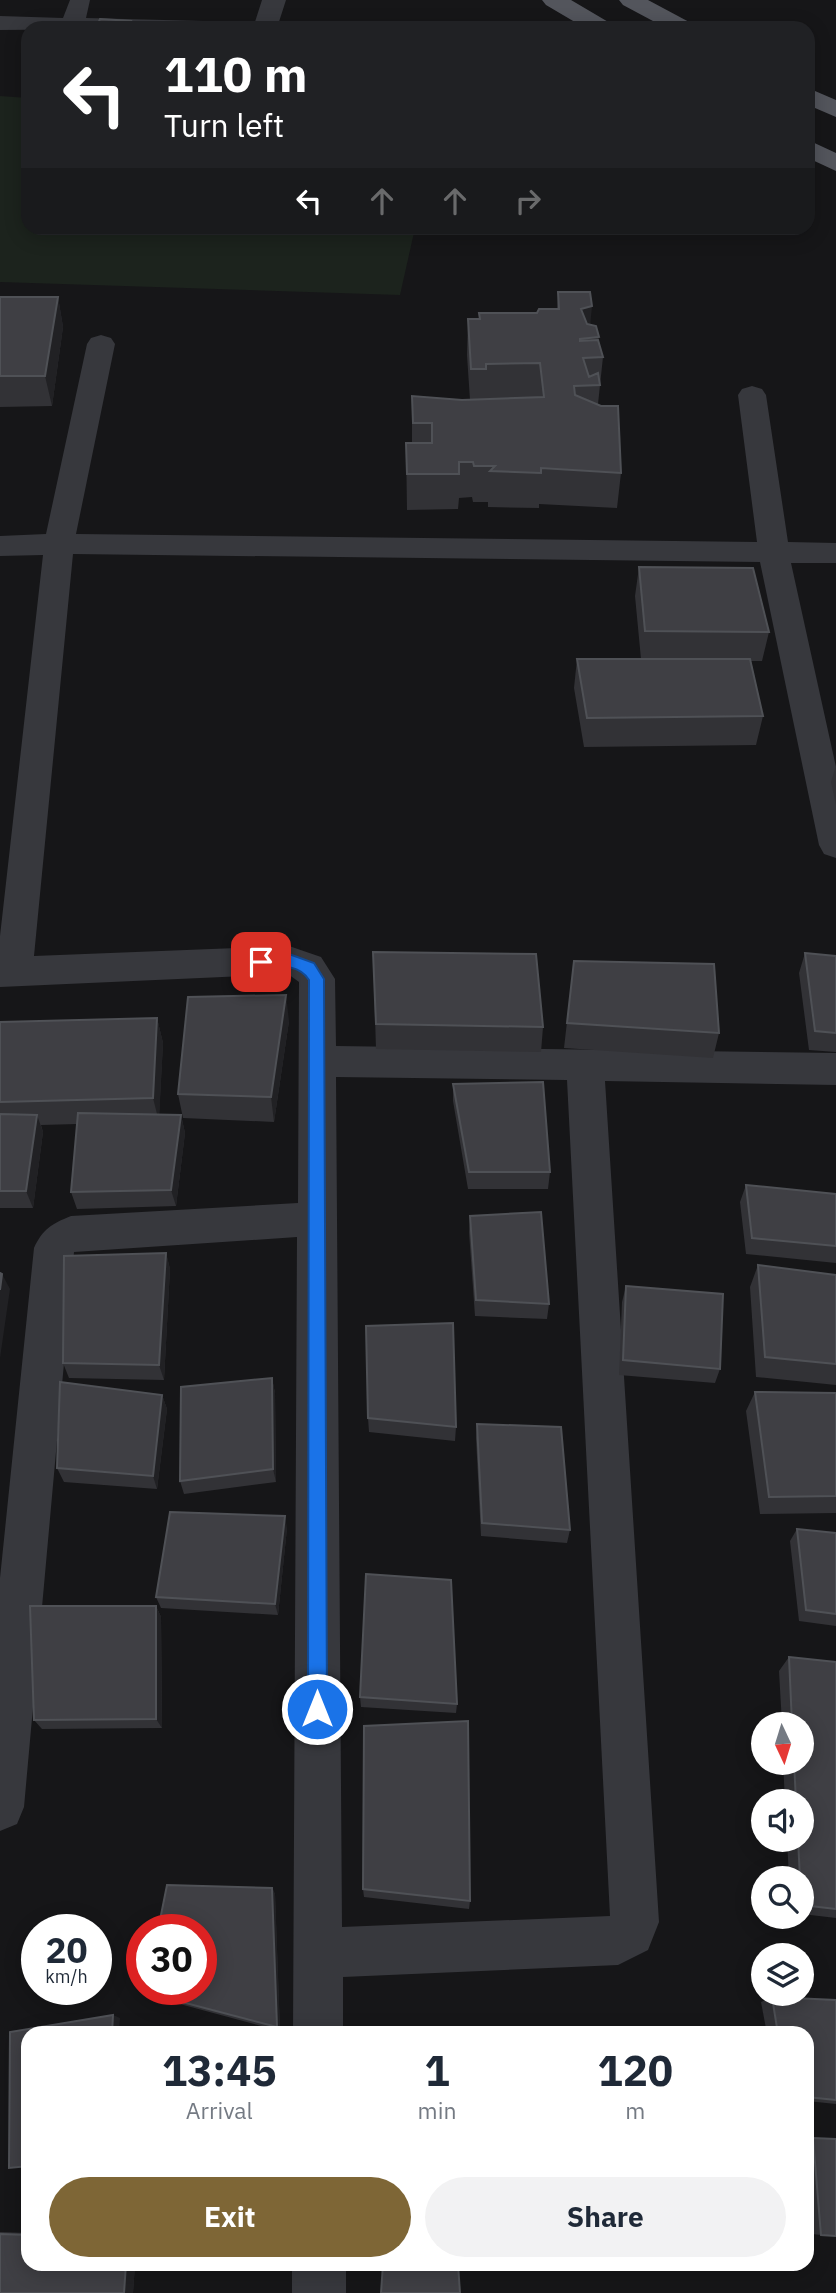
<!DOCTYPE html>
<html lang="en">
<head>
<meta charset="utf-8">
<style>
	body { margin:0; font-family:"IBM Plex Sans",sans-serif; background:#f2f2f3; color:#1f2937; height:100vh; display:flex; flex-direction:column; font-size:26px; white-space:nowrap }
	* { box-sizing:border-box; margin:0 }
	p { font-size:23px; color:#747a83 }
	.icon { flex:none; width:38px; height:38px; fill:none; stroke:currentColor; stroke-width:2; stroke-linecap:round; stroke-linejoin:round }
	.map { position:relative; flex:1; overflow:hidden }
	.panel { position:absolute; left:21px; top:2026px; width:793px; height:245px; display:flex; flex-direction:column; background:#fff; border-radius:21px; box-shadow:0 4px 18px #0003 }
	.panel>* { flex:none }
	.guide { position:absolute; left:21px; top:21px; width:794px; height:214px; border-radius:21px; box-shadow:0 4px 18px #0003; background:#202124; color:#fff; overflow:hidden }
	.needle { width:46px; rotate:176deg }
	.controls { position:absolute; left:751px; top:1712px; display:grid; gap:14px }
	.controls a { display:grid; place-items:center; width:63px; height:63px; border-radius:50%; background:#fff; box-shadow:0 4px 18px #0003; font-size:35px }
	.speed { position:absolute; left:21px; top:1914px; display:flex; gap:14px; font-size:35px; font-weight:700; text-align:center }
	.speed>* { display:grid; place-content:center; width:91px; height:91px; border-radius:50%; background:#fff; box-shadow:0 4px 18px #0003; line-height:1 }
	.speed small { font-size:18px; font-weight:400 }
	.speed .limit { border:10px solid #d22; background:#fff; color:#111 }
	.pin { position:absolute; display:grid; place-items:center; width:60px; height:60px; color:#fff; margin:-30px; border-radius:14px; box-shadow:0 4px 10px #0006 }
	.me { position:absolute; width:77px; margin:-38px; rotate:0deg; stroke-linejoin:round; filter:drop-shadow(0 0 5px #0008) }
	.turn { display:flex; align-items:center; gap:24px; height:147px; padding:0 28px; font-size:32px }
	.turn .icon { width:91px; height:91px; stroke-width:2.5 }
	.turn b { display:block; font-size:49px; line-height:60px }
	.lanes { display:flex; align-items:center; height:66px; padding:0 28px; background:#0003; justify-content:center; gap:35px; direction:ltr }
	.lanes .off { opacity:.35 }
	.eta { display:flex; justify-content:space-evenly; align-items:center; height:119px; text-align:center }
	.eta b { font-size:42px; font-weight:700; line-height:49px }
	.cta { display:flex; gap:14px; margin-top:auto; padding:14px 28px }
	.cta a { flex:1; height:80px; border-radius:42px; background:#7e6636; color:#fff; font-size:28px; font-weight:700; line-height:80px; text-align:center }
	.cta a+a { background:#f2f2f3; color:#1f2937 }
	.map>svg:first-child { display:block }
</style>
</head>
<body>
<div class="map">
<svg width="836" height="2293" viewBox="0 0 836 2293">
	<rect width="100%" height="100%" fill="#161618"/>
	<path fill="#1c231d" d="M0,96L28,98V228H415L400,295L0,282Z"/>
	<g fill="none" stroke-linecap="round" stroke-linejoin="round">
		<path fill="#37383d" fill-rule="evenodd" d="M70,0H90L86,18L203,21L211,23L215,28L0,30V16L63,18Z
			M262,0H286L277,28H253Z
			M101,335L111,338L115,344L76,534L757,542L738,395L742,389L752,386L762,389L766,395L788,542L836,543V563H791L836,767V858L824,854L819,845L760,562L73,554L34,956L289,946L321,957L335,979L336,1046L836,1053V1085L605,1081L659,1922L648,1950L618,1965L343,1977V2034H293L297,1237L74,1252L24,1807L17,1824L0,1831V1578L34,1248C43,1229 51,1224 71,1216L298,1203L299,982L288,974L0,987V936L43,555L0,556V536L46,534L87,344L91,338ZM336,1077L567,1080L610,1916L342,1927Z
			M292,2264H346V2293H292Z"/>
		<path fill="#53555c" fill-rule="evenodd" d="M542,0H571L610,23L614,28H585L546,5Z
			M619,0H648L691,23L695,28H666L623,5Z
			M808,88L836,100V117L808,105Z
			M808,140L836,153V171L808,158Z"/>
	</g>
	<path fill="#323236" d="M558,292L591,325L599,337L598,341L603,357L598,404L621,473L617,508L539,504V508L488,507V502H473L472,497L459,498L458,509L407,510L406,443H412V396L470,400L467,355L468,319L537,313L557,309Z
		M0,297H58L63,327L52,406L0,407Z
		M639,567L769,632L762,661H751L763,716L756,745L584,747L574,688L577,659H641L635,596Z
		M836,765V805L831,782Z
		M373,952L543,1027L541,1052L376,1049Z
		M805,953L836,956V1052L809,1050L799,973Z
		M574,961L719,1033L713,1058L564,1048Z
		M157,1018L163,1043L159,1115H181L185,1133L176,1206L77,1209L71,1192L77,1124L41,1125L43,1132L33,1208H0V1022Z
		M289,1021L274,1122L183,1118L178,1094Z
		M453,1084L550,1172L548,1189H468L453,1101Z
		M746,1185L836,1194V1263L746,1254L740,1202Z
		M470,1216L549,1304L547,1319L475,1316L469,1232Z
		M166,1253L170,1269L164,1380L69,1378L63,1363Z
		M758,1265L836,1275V1385L756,1377L750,1287Z
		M626,1286L720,1369L715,1383L619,1375L622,1302Z
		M272,1378L275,1393L276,1482L184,1494L180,1481Z
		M755,1392L836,1393V1513L760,1514L746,1411Z
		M162,1395L167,1409L157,1489L64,1482L57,1468Z
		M368,1418L456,1427L455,1441L369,1432Z
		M477,1424L570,1530L567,1543L481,1536L476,1438Z
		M287,1528L278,1615L161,1608L156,1597Z
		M797,1529L836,1533V1626L799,1621L790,1541Z
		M156,1606L161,1617L162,1728L42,1729L34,1720Z
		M789,1657L836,1662V1918L802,1914V1878H789L787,1839H802V1801H785L783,1762H802V1724H782L779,1671Z
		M360,1697L457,1704L456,1713L361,1707Z
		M272,1888L275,1894L280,2031L150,1996L144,1992Z
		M363,1889L470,1901L469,1909L364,1897Z
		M772,1997L836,2000V2104L807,2101V2034H767L761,2002Z
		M807,2138H813L821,2235L812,2234L807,2171Z
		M0,2232L28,2233V2264H135L133,2293H0Z"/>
	<path fill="#212124" d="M58,297L63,327L52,406L45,376Z
		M592,306L589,338L581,309Z
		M286,995L289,1021L274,1122L271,1097Z
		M157,1018L163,1043L159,1122L153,1098Z
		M37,1115L43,1132L33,1208L26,1191Z
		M181,1115L185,1133L176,1206L171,1190Z
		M166,1253L170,1269L164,1380L159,1365Z
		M2,1274L10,1289L0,1358V1290Z
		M272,1378L275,1393L276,1482L273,1469Z
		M162,1395L167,1409L157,1489L153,1476Z
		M285,1516L287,1528L278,1615L275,1604Z
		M156,1606L161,1617L162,1728L156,1719Z
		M272,1888L275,1894L280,2031L277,2027Z
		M113,2015L120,2018L119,2034H112Z
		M126,2264H135L133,2293H124Z"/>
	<path fill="#3f3f44" stroke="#4f5156" stroke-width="2" d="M100,19L131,21L128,28H96Z
		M558,292H590L592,306L581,309L587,324L596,326L599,337L580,339V341L598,340L603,357L583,358L589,377L598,373L600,385L574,386L575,395L601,406H618L621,473L541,468V473L490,471L495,466H474L473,462H459V474H407L406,443H432V423H413L412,396L462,400L544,397L540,363L486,364V369H471L468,319H480L479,313H537L539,309H559Z
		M0,297H58L45,376H0Z
		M639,567L753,568L769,632L645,631Z
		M577,659H750L763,716L587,718Z
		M373,952L536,954L543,1027L376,1024Z
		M805,953L836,956V1033L815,1031Z
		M574,961L714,964L719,1033L567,1023Z
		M286,995L271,1097L178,1094L188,997Z
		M157,1018L153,1098L0,1102V1022Z
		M543,1082L550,1172H469L453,1084Z
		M78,1113L181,1115L171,1190L71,1192Z
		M0,1114L37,1115L26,1191H0Z
		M746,1185L836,1194V1246L752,1238Z
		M541,1212L549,1304L476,1300L470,1216Z
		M166,1253L159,1365L63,1363L64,1256Z
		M758,1265L836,1275V1364L765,1357Z
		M0,1273L2,1274L0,1290Z
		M626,1286L723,1294L720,1369L623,1360Z
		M453,1323L456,1427L368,1418L366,1326Z
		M272,1378L273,1469L180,1481L181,1387Z
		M60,1382L162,1395L153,1476L57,1468Z
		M755,1392L836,1393V1496L769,1497Z
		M477,1424L561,1427L570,1530L482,1523Z
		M170,1512L285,1516L275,1604L156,1597Z
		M797,1529L836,1533V1614L806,1610Z
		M366,1574L451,1580L457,1704L360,1697Z
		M30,1606H156V1719L34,1720Z
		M789,1657L836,1662V1909L802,1905V1878H800L798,1839H802V1801H796L794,1762H802V1724H792Z
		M468,1721L470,1901L363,1889L364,1726Z
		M167,1885L272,1888L277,2027L144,1992L145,1990H201V1930H158Z
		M772,1997L836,2000V2100L807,2097V2034H778Z
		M113,2015L112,2034H28V2166L9,2168L10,2032Z
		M361,2027L437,2034H362Z
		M813,2138L836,2139V2236L821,2235Z
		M0,2234L28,2235V2264H126L124,2293H0Z
		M383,2264H458L460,2293H381Z"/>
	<path fill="#1a73e8" stroke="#114b97" stroke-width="2" d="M289,954L314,963L324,979L327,1709L324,1715L317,1718L310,1715L308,1709L309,980C298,963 280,967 261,968L254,962L261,956Z"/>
</svg>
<div class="controls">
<a><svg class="needle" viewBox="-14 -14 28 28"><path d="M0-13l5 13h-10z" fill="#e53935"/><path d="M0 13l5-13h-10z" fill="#747a83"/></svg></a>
<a><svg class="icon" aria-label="sound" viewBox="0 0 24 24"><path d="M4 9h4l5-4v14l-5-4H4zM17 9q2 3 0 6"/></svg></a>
<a><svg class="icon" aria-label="search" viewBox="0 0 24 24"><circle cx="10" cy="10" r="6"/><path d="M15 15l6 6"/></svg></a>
<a><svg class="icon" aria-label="layers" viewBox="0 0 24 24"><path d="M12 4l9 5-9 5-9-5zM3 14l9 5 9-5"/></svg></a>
</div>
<div class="speed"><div>20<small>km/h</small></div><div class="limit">30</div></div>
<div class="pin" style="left:261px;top:962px;background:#d93025"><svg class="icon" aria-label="arrive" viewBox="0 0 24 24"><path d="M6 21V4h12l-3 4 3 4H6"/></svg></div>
<svg class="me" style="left:317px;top:1709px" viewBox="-20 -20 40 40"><circle r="17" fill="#1a73e8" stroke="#fff" stroke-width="3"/><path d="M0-11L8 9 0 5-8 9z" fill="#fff"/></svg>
<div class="guide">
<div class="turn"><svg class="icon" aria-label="left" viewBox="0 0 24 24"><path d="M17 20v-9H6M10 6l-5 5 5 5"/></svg><div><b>110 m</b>Turn left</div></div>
<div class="lanes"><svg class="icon" aria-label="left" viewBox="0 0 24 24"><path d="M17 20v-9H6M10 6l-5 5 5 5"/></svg><svg class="icon off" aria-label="ahead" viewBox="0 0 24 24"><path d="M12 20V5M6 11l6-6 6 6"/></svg><svg class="icon off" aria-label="ahead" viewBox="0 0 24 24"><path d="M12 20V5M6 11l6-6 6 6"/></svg><svg class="icon off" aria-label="right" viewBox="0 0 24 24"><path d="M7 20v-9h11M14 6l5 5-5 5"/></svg></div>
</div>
<section class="panel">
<div class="eta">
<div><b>13:45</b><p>Arrival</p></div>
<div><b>1</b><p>min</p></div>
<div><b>120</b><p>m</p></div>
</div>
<div class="cta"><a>Exit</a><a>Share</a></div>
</section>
</div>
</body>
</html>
